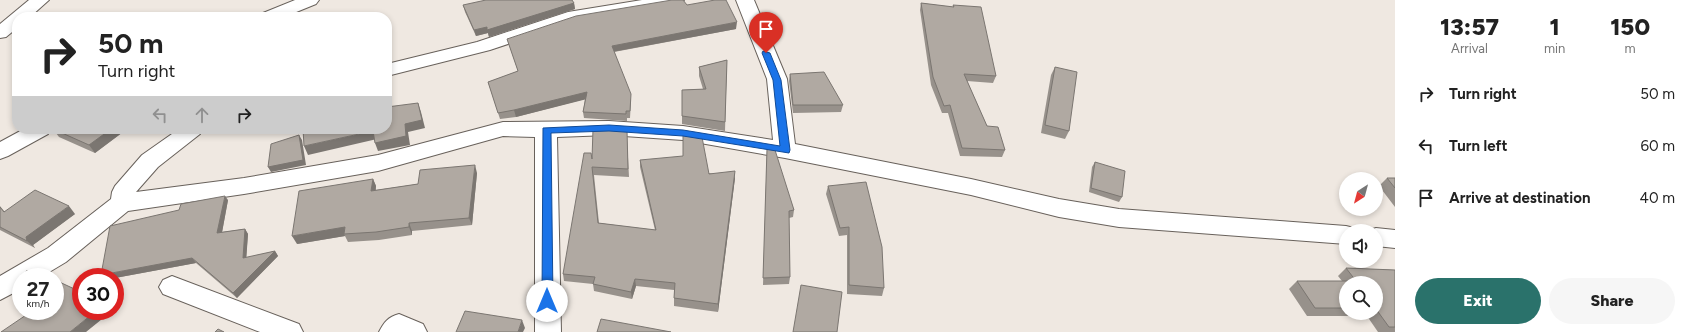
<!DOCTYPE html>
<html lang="en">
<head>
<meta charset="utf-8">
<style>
	body { margin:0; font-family:Figtree,sans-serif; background:#f6f6f6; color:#222; height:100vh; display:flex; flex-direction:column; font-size:15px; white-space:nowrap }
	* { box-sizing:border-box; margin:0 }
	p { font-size:13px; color:#767676 }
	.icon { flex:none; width:22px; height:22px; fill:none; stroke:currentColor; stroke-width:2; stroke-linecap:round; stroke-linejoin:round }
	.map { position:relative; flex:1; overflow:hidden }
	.drawer { display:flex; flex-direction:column; background:#fff; width:300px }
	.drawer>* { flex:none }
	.hud { position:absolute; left:12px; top:12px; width:380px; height:122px; border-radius:16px; box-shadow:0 2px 6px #0003; background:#fff; color:#222; overflow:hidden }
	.needle { width:26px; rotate:216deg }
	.fabs { position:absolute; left:1339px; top:172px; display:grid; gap:8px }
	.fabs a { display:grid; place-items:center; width:44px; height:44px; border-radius:50%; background:#fff; box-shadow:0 2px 6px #0003; font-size:20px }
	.speed { position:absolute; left:12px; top:268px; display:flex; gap:8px; font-size:20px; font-weight:700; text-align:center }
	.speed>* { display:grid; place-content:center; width:52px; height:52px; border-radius:50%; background:#fff; box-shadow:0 2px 6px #0003; line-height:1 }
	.speed small { font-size:10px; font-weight:400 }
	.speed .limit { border:6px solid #d22; background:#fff; color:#111 }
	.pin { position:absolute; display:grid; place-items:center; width:34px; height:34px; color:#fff; margin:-41px -17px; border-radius:50% 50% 50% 0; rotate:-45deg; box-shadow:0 0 4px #0007 }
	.pin .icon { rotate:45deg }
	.me { position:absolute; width:44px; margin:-22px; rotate:0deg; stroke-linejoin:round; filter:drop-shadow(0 0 3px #0008) }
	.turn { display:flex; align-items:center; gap:14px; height:84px; padding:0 20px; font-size:18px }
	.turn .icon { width:52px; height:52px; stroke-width:2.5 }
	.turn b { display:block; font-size:28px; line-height:34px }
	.lanes { display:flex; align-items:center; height:38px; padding:0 20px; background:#0003; justify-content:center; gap:20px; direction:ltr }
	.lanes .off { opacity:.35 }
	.eta { display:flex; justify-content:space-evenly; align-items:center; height:68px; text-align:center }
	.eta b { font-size:24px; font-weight:800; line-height:28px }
	.button { display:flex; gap:8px; margin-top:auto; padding:8px 20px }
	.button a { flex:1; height:46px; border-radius:24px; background:#2a726b; color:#fff; font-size:16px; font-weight:800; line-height:46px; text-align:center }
	.button a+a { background:#f6f6f6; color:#222 }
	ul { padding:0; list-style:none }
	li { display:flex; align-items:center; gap:12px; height:52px; padding:0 20px }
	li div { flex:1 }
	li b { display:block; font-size:15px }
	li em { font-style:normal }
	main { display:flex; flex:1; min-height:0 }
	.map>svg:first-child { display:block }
</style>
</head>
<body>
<main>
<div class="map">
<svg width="1395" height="332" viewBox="0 0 1395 332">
	<rect width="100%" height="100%" fill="#efe8e1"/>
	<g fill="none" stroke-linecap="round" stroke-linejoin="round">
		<g stroke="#68615b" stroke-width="2">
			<path id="street" d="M295,0H319L316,4L284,17H260L263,13Z
				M642,0H684L681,4L675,5L577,21L490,50L387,76V64L477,42L568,12Z
				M736,0H754L787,79L795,144L971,179L1059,199L1119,209L1346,226L1354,228L1356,231H1346V244L1119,227L1059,217L971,195L785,158L683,140L609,135L557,137L561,332H535V137L503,136L378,171L244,194L128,211L66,262L41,277H21V289L0,300V276L48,248L111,199L112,192L115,186L142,155L179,129H203L200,134L158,167L136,192L244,178L378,155L503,122L609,121L683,126L773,140L767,79Z
				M24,129H51L48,134L8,156L0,159V142Z
				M1376,228L1395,230V248L1376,246V231H1367Z
				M172,276L299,324L303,332H260L163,294L159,287L163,280Z
				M399,314L423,324L427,332H379C384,322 388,317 399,314Z"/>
		</g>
		<g stroke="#68615b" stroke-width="2">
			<path id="secondary" d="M29,0H49L30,17H17V28L6,37L0,38V24Z"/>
		</g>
		<use href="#street" fill="#fff" fill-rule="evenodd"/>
		<use href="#secondary" fill="#fff" fill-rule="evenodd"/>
	</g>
	<path fill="#97918b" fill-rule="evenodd" d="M574,3L575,9L489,37L488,33L476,36L465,12L463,5Z
		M921,3L953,7V5L996,76L993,83L967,81L987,126L1005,150L1002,157L960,156L948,113H942L931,85L920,10Z
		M687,5L736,29L614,52L631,101L630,118H627V121L584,118L583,112L585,99L516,117L500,119L488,82L518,71L509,45L507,39Z
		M727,60L725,131L682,124V90L703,89L699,76V67Z
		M1055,67L1069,131L1065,139L1041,133L1051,75Z
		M790,74L843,105L841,112L793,113L789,81Z
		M53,129H127L95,153L59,137Z
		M627,138L629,177L594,175L599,223L655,230L640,167V160L735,178L718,312L674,306V290L636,286L632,299L594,291L593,284L564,281L563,274L592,158Z
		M767,149L794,210L793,217L789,218L790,277L789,284L763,285Z
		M1095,162L1122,197L1119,202L1089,192L1092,167Z
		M477,173L472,225L412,231V235L379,240L348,242L345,236L297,244L373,179L376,186V190L418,184Z
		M1387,178H1395V207L1379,186Z
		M828,186L884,288L882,296L847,294V235L839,236L826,194Z
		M228,200L222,232L245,229L248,234L246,258L275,251L278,256L237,298L196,263L115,278V277Z
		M0,206L4,211L75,214L33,245L35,248L0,230Z
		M1346,268L1395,270V332H1378L1367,316H1307L1289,289L1297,281H1342L1338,276ZM1346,283H1376V313H1346Z"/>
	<path fill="#7b7671" d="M574,3L575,9L489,37L488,33L476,36L474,30Z
		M737,22L736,29L612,52V46Z
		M587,92V99L516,117L514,110Z
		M418,103L421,112L425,128L408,132L410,145L378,151L375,143Z
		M111,129H127L95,153L89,145Z
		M373,131L377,139L308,155L304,146Z
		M299,135L302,140L306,165L271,172L268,167Z
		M475,165L477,173L472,225L469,218Z
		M735,171V178L718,312V304Z
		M373,179L376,186L374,198L371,191Z
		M225,196L228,200L221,238L217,233Z
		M69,206L75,214L33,245L35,248L27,241L26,237Z
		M409,223L412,231V235L409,227Z
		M345,227L344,234L345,236L297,244L292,236Z
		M245,229L248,234L246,263L243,258Z
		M275,251L278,256L237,298L233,293Z
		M192,258L196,263L115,278V277H103L101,275Z
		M635,279L636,286L632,299L631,292Z
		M96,311H112L86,332H70Z
		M522,320L525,328L523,332H518Z"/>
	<path fill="#b0a9a2" stroke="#7b7671" d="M486,0H572L574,3L487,30V27L474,30L463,5Z
		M672,0H683L687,5L715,0H726L737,22L612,46L631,94L630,111H626V114L583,112L587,92L514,110L498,113L488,82L518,71L507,39L576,16Z
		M921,3L954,7L953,5L981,7L996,76L964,74L987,126L998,127L1005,150L962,148L950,105L944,106L933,77Z
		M727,60L725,122L682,116V90L706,89L699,67Z
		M1055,67L1077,72L1069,131L1045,125Z
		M824,72L843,105H793L790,74Z
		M418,103L422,120L405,124L406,136L375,143L373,131L304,146L303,129H387V107Z
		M53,129H111L89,145Z
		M593,129L627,130L628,169L592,167L598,223L656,230L640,160L683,156V134L702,137L709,174L735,171L718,304L674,298L675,283L635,279L631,292L593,284L595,277L563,274L584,153H591L592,159Z
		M299,135L303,160L268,167L271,144Z
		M767,149L775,150L794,210L789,211L790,277L763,278Z
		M1095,162L1125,171L1122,197L1091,188Z
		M475,165L469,218L409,223V227L376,232L344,234L345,227L292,236L299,191L373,179L371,191L418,184L420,170Z
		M1387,178H1395V188Z
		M866,182L882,247L884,288L849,285V227L840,228L828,186Z
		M35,190L69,206L26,237L27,241L0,227V207L4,212Z
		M225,196L217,233L245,229L243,258L275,251L233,293L192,258L101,275L110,226L179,210L181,204Z
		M1346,268L1395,270V327H1389L1376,309V283H1346V308H1315L1297,281H1356Z
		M35,270L49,277H29L26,271Z
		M55,280L81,292V311H96L70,332H1L32,311H55Z
		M801,285L842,292L837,332H793Z
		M465,311L522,320L518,332H456Z
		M601,319L671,332H597Z
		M218,329L224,332H215Z"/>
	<path fill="#1a73e8" stroke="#114b97" d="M763,51L770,53L781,80L790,150L789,153L683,136L609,131L551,133L553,301L551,304H544L542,301L543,128L609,125L683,130L780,146L773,80L762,53Z"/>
</svg>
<div class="fabs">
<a><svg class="needle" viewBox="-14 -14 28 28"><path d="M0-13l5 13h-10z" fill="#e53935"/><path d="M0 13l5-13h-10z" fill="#767676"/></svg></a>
<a><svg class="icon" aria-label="sound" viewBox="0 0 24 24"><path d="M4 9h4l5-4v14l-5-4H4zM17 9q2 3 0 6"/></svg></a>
<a><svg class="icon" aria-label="search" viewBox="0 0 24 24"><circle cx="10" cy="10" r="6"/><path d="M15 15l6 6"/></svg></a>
</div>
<div class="speed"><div>27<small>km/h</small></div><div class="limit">30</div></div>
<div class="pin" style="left:766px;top:53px;background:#d93025"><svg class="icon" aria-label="arrive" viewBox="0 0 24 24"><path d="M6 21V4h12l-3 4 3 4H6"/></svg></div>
<svg class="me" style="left:547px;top:301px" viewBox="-20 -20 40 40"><circle r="19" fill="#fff"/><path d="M0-13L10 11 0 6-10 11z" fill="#1a73e8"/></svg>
<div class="hud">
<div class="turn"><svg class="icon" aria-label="right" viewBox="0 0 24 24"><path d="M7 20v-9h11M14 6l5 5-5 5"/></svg><div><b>50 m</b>Turn right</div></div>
<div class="lanes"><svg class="icon off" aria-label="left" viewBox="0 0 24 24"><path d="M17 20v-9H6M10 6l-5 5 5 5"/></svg><svg class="icon off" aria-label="ahead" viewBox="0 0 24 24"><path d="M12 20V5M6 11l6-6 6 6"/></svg><svg class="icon" aria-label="right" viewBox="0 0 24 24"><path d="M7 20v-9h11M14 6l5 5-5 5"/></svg></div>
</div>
</div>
<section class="drawer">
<div class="eta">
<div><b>13:57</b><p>Arrival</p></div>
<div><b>1</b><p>min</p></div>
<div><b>150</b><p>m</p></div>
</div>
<ul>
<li><svg class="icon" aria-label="right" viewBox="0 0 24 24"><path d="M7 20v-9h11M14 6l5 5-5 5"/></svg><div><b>Turn right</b></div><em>50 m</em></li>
<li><svg class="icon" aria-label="left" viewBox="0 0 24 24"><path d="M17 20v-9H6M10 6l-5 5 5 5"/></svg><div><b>Turn left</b></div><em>60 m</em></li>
<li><svg class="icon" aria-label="arrive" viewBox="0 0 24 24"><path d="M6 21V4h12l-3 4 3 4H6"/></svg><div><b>Arrive at destination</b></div><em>40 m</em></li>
</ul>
<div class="button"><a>Exit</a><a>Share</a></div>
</section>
</main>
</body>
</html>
